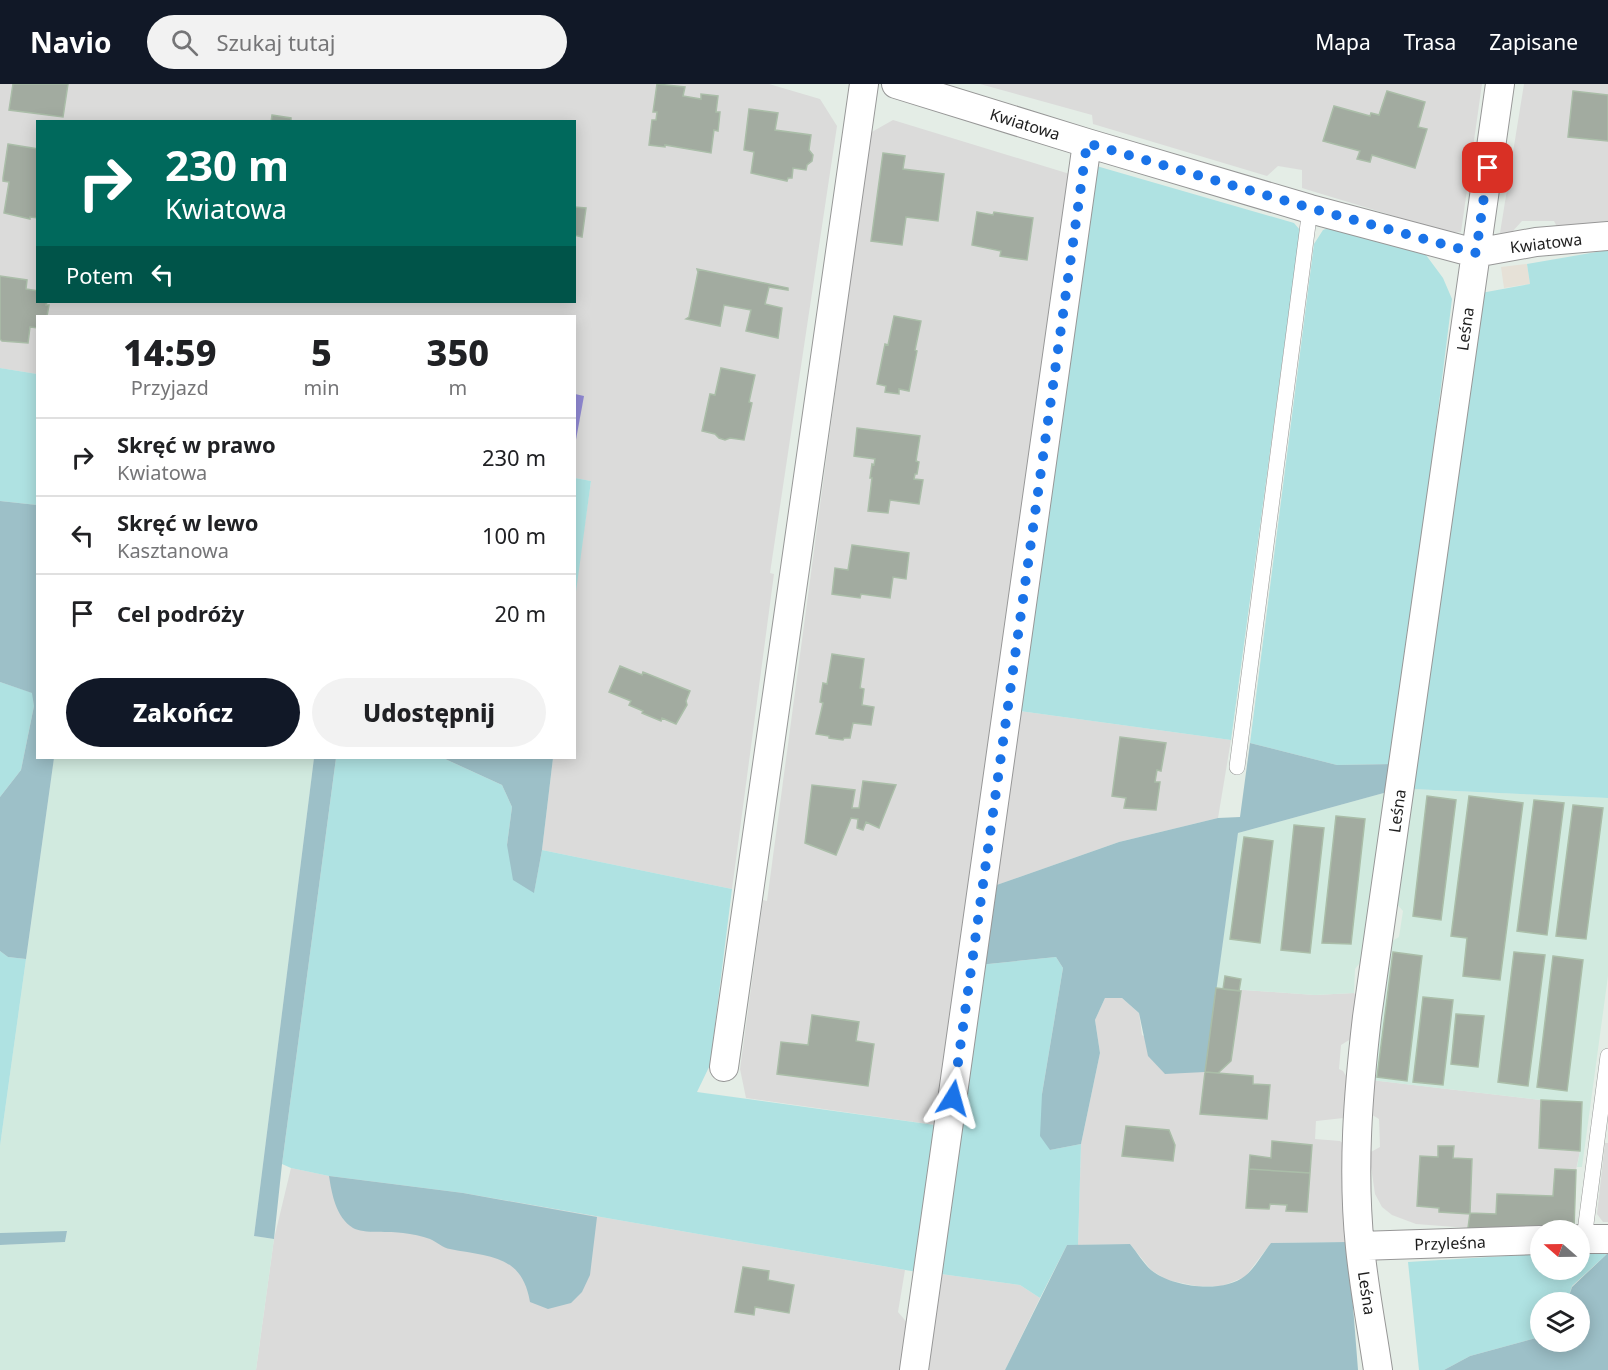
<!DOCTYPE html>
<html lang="pl">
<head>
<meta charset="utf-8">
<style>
	body { margin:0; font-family:"Noto Sans",sans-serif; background:#f2f2f2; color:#202124; height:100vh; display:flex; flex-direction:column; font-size:22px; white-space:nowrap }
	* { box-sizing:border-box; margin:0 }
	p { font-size:20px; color:#757577 }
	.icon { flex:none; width:33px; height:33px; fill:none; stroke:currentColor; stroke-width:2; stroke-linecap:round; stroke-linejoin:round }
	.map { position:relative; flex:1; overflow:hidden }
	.side { position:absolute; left:36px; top:231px; width:540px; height:444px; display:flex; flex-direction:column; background:#fff; border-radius:0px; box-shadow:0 3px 15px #0003 }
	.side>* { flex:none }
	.top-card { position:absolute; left:36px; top:36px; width:540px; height:183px; border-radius:0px; box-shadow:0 3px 15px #0003; background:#00695c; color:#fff; overflow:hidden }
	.needle { width:39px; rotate:290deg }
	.controls { position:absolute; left:1530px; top:1136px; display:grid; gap:12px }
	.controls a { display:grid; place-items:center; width:60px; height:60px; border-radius:50%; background:#fff; box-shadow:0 3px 15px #0003; font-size:30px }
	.pin { position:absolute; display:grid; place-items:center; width:51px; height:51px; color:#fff; margin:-26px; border-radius:12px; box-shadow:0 3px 9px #0006 }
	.me { position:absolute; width:66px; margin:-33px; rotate:8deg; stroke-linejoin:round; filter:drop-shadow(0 0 4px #0008) }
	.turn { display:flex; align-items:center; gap:21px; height:126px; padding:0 30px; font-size:27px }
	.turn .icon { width:78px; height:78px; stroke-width:2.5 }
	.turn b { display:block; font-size:42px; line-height:51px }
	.then { display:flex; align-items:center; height:57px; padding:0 30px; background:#0003; gap:12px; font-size:22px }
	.eta { display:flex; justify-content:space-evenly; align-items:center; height:102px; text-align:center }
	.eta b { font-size:36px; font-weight:800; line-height:42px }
	.action { display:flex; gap:12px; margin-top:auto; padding:12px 30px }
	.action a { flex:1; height:69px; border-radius:36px; background:#111827; color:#fff; font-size:24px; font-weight:800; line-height:69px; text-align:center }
	.action a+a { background:#f2f2f2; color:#202124 }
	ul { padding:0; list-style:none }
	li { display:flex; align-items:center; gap:18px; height:78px; padding:0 30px; border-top:2px solid #e0e0e0 }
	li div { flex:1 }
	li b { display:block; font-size:22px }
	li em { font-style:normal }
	header { display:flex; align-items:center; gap:36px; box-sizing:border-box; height:84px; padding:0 30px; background:#111827; color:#fff }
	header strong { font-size:28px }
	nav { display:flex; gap:33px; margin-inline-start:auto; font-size:21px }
	.search { width:420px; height:54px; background:#f2f2f2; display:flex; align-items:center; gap:15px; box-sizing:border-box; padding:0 21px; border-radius:33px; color:#757577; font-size:22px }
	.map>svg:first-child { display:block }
</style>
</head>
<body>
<header>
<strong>Navio</strong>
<div class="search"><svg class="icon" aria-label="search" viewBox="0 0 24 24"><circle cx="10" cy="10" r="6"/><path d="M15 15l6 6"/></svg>Szukaj tutaj</div>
<nav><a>Mapa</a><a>Trasa</a><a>Zapisane</a></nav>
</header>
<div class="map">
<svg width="1608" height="1286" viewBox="0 0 1608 1286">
	<rect width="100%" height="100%" fill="#e4ede6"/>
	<path fill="#dbdbda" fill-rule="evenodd" d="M0,0H769L820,15L837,42L770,489L774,490L732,805L542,766L553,674H574V515L591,397L575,394L574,232H38L37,290L0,284ZM38,38H574V218H38Z
		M980,0H1482L1461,148L1450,149L1302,104V86L1278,82L1267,92L1093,40L1092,31Z
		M1524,0H1608V137L1558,145L1554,137H1522L1512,148L1500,149Z
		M893,36L1073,91L942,1042L746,1014L740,985L763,816L767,817L870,49Z
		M1013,626L1231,656L1218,734L1119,758L988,804Z
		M1216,904L1315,911L1354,909L1359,918L1354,953L1341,961L1339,985L1343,987L1348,995L1344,1034L1316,1037L1315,1055L1340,1057L1347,1063L1348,1158L1271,1159L1245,1193L1222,1202H1196L1167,1196L1151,1186L1130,1160L1078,1161L1081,1060L1100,969L1095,936L1105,914H1122L1139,929L1142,951L1205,988Z
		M1371,996L1541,1016L1582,1018L1580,1067L1576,1086L1574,1145L1468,1144L1416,1140L1392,1131L1382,1123L1375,1110L1369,1069L1380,1063L1379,1035L1369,1029Z
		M1605,1059H1608V1138H1603L1597,1130Z
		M291,1084L329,1092L463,1109L905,1186L898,1228L909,1241L902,1286H256L274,1155Z
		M934,1189L1020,1201L1040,1214L1005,1286H922Z"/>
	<path fill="#e6e1d7" d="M1527,180L1530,200L1504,204L1501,183Z"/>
	<path fill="#d1eadf" d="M54,674H314L254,1152L274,1155L256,1286H0V1161L65,1158L67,1148L0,1149V1062Z
		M1412,705L1608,714V892L1582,1083H1577L1580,1067L1541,1016L1371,996L1389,859L1399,853L1403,827L1396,819Z
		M1391,707L1366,871L1355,885L1354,909L1315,911L1216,904L1238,749Z"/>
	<path fill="#afe2e2" d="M1093,81L1294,139L1300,146L1231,656L1013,626Z
		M1336,141L1426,171L1443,194L1452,215L1394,680L1337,681L1250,659L1314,160L1323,146Z
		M1608,166V714L1412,705L1481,209L1530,200L1527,180Z
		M0,284L37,290V421L0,417Z
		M575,394L591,397L575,515L574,394Z
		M0,598L33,609L34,622L21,686L0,713Z
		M336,674H443L502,701L512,723L507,761L534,808L542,766L732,805L710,981L697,1008L942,1042L917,1188L463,1109L329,1092L291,1084L282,1080Z
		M0,867L8,873L26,875L0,1062Z
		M1056,873L1063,884L1042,1010L1050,1066L1081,1060L1078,1161H1067L1040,1214L1020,1201L934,1189L978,881Z
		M1580,1167L1608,1169L1572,1202L1567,1218H1540V1253L1470,1272L1444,1286H1419L1408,1178L1540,1170V1185H1580Z"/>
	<path fill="#9dc0c8" d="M0,417L37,421L38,674H54L26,875L8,873L0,867V713L21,686L34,622L32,609L0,598Z
		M1250,659L1337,681L1394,680L1391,707L1238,749L1205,988L1165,990L1148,972L1139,929L1122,914H1105L1095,936L1100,969L1081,1060L1050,1066L1040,1052L1042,1010L1063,884L1056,873L978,881L988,804L1119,758L1218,734L1240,733Z
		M314,674H336L282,1080L274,1155L254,1152Z
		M443,674H553L542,766L534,809L513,796L507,761L512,723L502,701Z
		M329,1092L463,1109L597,1133L590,1191L582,1208L571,1219L548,1225L530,1218C522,1170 489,1173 450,1165C443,1164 437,1158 430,1155C422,1152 412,1150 403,1149C391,1147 363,1150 353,1144C336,1133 332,1111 329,1092Z
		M67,1147L65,1158L0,1161V1149Z
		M1348,1158L1358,1286H1005L1067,1161L1130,1160C1137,1168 1143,1179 1151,1186C1171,1203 1223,1210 1245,1192C1255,1184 1263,1169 1271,1159Z
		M1608,1169V1286H1444L1470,1272L1540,1253V1257H1580V1218H1567L1572,1203Z"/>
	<path fill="#918ad4" d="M575,310L584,312L575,361L574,310Z"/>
	<path fill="#a2aba0" stroke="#aabda8" stroke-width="1.5" d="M13,0H68L63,33L9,26Z
		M657,0L685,3L683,12L701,15V10L718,12L716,28H720L718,47L714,46L711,69L665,61V63L649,61L652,36H656L657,28H653Z
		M1387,7L1425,18L1418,43L1427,45L1415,84L1372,71L1370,78L1357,75L1360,67L1323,57L1334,22L1370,32L1371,29L1379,31Z
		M1573,7L1608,11V57L1568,53Z
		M749,25L778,29L775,46L811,51L809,66L813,71L812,77L807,81L806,86L793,84L792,94H788L787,97L751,89L754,68L744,66Z
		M272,31L291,34V38H271Z
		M8,60L38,65V134L30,133V135L4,129L9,98L3,97V94Z
		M883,69L905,72L903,85L944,90L938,137L906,133L902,161L871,157Z
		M574,123L586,124L582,153L574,151Z
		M977,128L993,131L994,128L1033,134L1027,176L1000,172L1001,167L972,161Z
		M697,185L788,204V206L769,203L765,220L782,224L778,254L746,247L751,226L724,221L720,242L686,235L689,233L698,188Z
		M0,192L27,196L26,205L38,207V218H47L46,221H49L47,232H38V244L30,243L28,259L2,257L0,255Z
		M894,232L921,237L915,266L917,267L909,307L899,305V310L885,308L886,302L877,300L885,260L888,261Z
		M721,284L755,291L749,318L752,319L744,356L730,354L725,356L719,354L715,350L702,347L710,310L715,311Z
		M857,344L920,352L916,377L919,378L917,390H915L914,395L923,396L919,420L890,416L888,429L868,427L872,394H870L872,380L874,381L875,375L854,372Z
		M852,461L909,469L906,495L893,493L890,514L861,510L860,514L832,510L835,484L848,486Z
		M832,570L864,575L860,604L864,605L862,621L874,623L871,641L853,639L850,654H844L843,656L829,654V652L816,650L823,619L820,618L823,599L827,600Z
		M620,582L642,591L643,588L690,607L686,617L687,621L676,640L662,634L661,637L642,629L643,627L629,621L631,617L609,608Z
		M1120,653L1166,659L1161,687L1157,686L1155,698H1160L1156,726L1124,724L1126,714L1112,712Z
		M863,697L896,701L879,744L866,738L863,746L857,744L858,735L851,734L836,771L805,759L812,701L855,706L852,724H859Z
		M1427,712L1456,716L1441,836L1413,832Z
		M1469,712L1523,719L1500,896L1463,892L1467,854L1451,852Z
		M1534,716L1564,719L1547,851L1517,847Z
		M1573,721L1603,724L1586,855L1556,852Z
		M1336,732L1365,735L1351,860L1322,859Z
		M1294,741L1324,744L1310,869L1281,866Z
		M1244,753L1273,757L1260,859L1230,855Z
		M1393,868L1422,872L1407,997L1377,993Z
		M1514,868L1545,871L1528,1002L1498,998Z
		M1553,872L1583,876L1567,1007L1537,1003Z
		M1225,892L1241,895L1239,907L1223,905Z
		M1216,904L1241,907L1231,977L1218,989L1205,988Z
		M1423,913L1453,916L1443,1001L1413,998Z
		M1456,930L1484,932L1478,983L1451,980Z
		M812,931L859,938L856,957L874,960L868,1002L777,990L781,958L808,961Z
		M1205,988L1253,992V1000L1270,1001L1267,1035L1200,1030Z
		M1541,1016L1582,1018L1580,1067L1539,1064Z
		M1126,1042L1169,1046L1175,1061L1173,1077L1122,1072Z
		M1272,1057L1312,1061L1310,1089L1249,1085L1250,1071L1271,1074Z
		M1438,1062H1454L1453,1074L1472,1075L1470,1130L1439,1128V1124L1417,1122L1420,1072L1438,1073Z
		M1249,1085L1310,1089L1307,1128L1286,1127L1287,1121L1270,1120L1269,1125L1246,1124Z
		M1555,1085L1576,1086L1574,1145L1468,1144L1470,1129L1496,1130L1497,1110L1553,1112Z
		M743,1183L769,1187L768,1196L794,1201L789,1229L755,1223L754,1231L735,1228Z"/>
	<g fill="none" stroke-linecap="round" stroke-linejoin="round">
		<g stroke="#979797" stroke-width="16">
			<path id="lane" d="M1237,683L1310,125
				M1584,1155L1608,972"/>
		</g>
		<g stroke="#979797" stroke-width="30">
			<path id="street" d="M896,0L1087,59L1310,125L1475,169L1536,158L1608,152
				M724,983L864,0
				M1580,1155H1608
				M1360,1162L1540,1156
				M914,1286L1087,59
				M1378,1286C1372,1245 1364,1204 1360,1163C1352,1086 1358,1010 1367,933L1500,0"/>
		</g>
		<use href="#lane" stroke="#fff" stroke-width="15"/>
		<use href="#street" stroke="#fff" stroke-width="28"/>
	</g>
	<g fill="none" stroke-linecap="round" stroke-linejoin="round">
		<path stroke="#1a73e8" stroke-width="10" stroke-dasharray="0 18" d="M953,1014L1087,59L1310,124L1476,169L1488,84"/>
	</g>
	<g text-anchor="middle" stroke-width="5" stroke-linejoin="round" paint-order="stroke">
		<g font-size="16" fill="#1d1d1d" stroke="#fff">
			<text transform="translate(1025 40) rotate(17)" y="6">Kwiatowa</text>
			<text transform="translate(1546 159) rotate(-7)" y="6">Kwiatowa</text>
			<text transform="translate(1465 245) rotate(-82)" y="6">Leśna</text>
			<text transform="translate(1397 727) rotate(-82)" y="6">Leśna</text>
			<text transform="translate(1450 1159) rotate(-2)" y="6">Przyleśna</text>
			<text transform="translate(1367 1209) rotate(81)" y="6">Leśna</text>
		</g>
	</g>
</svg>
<div class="controls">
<a><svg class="needle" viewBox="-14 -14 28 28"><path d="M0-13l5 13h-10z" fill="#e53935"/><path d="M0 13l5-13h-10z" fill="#757577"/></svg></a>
<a><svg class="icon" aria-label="layers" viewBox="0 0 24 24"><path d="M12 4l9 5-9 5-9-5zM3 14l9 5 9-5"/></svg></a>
</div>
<div class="pin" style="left:1488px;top:84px;background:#d93025"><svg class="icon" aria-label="arrive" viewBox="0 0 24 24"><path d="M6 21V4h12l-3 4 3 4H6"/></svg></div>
<svg class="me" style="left:953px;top:1014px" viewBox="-20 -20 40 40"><path d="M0-17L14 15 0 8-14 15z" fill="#1a73e8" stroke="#fff" stroke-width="4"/></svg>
<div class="top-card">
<div class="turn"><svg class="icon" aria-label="right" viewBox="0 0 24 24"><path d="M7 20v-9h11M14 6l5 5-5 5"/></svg><div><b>230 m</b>Kwiatowa</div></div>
<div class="then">Potem<svg class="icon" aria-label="left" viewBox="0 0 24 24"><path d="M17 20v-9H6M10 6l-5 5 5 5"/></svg></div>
</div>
<section class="side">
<div class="eta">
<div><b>14:59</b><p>Przyjazd</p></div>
<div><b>5</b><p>min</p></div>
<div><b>350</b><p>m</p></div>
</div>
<ul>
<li><svg class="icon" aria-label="right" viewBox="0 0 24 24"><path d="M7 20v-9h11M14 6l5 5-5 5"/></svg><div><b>Skręć w prawo</b><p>Kwiatowa</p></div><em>230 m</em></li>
<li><svg class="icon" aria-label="left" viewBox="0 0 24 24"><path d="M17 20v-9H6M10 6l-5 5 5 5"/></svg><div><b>Skręć w lewo</b><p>Kasztanowa</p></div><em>100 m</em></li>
<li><svg class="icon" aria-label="arrive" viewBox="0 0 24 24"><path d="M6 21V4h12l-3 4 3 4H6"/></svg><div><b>Cel podróży</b></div><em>20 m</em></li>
</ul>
<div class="action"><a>Zakończ</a><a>Udostępnij</a></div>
</section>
</div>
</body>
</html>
